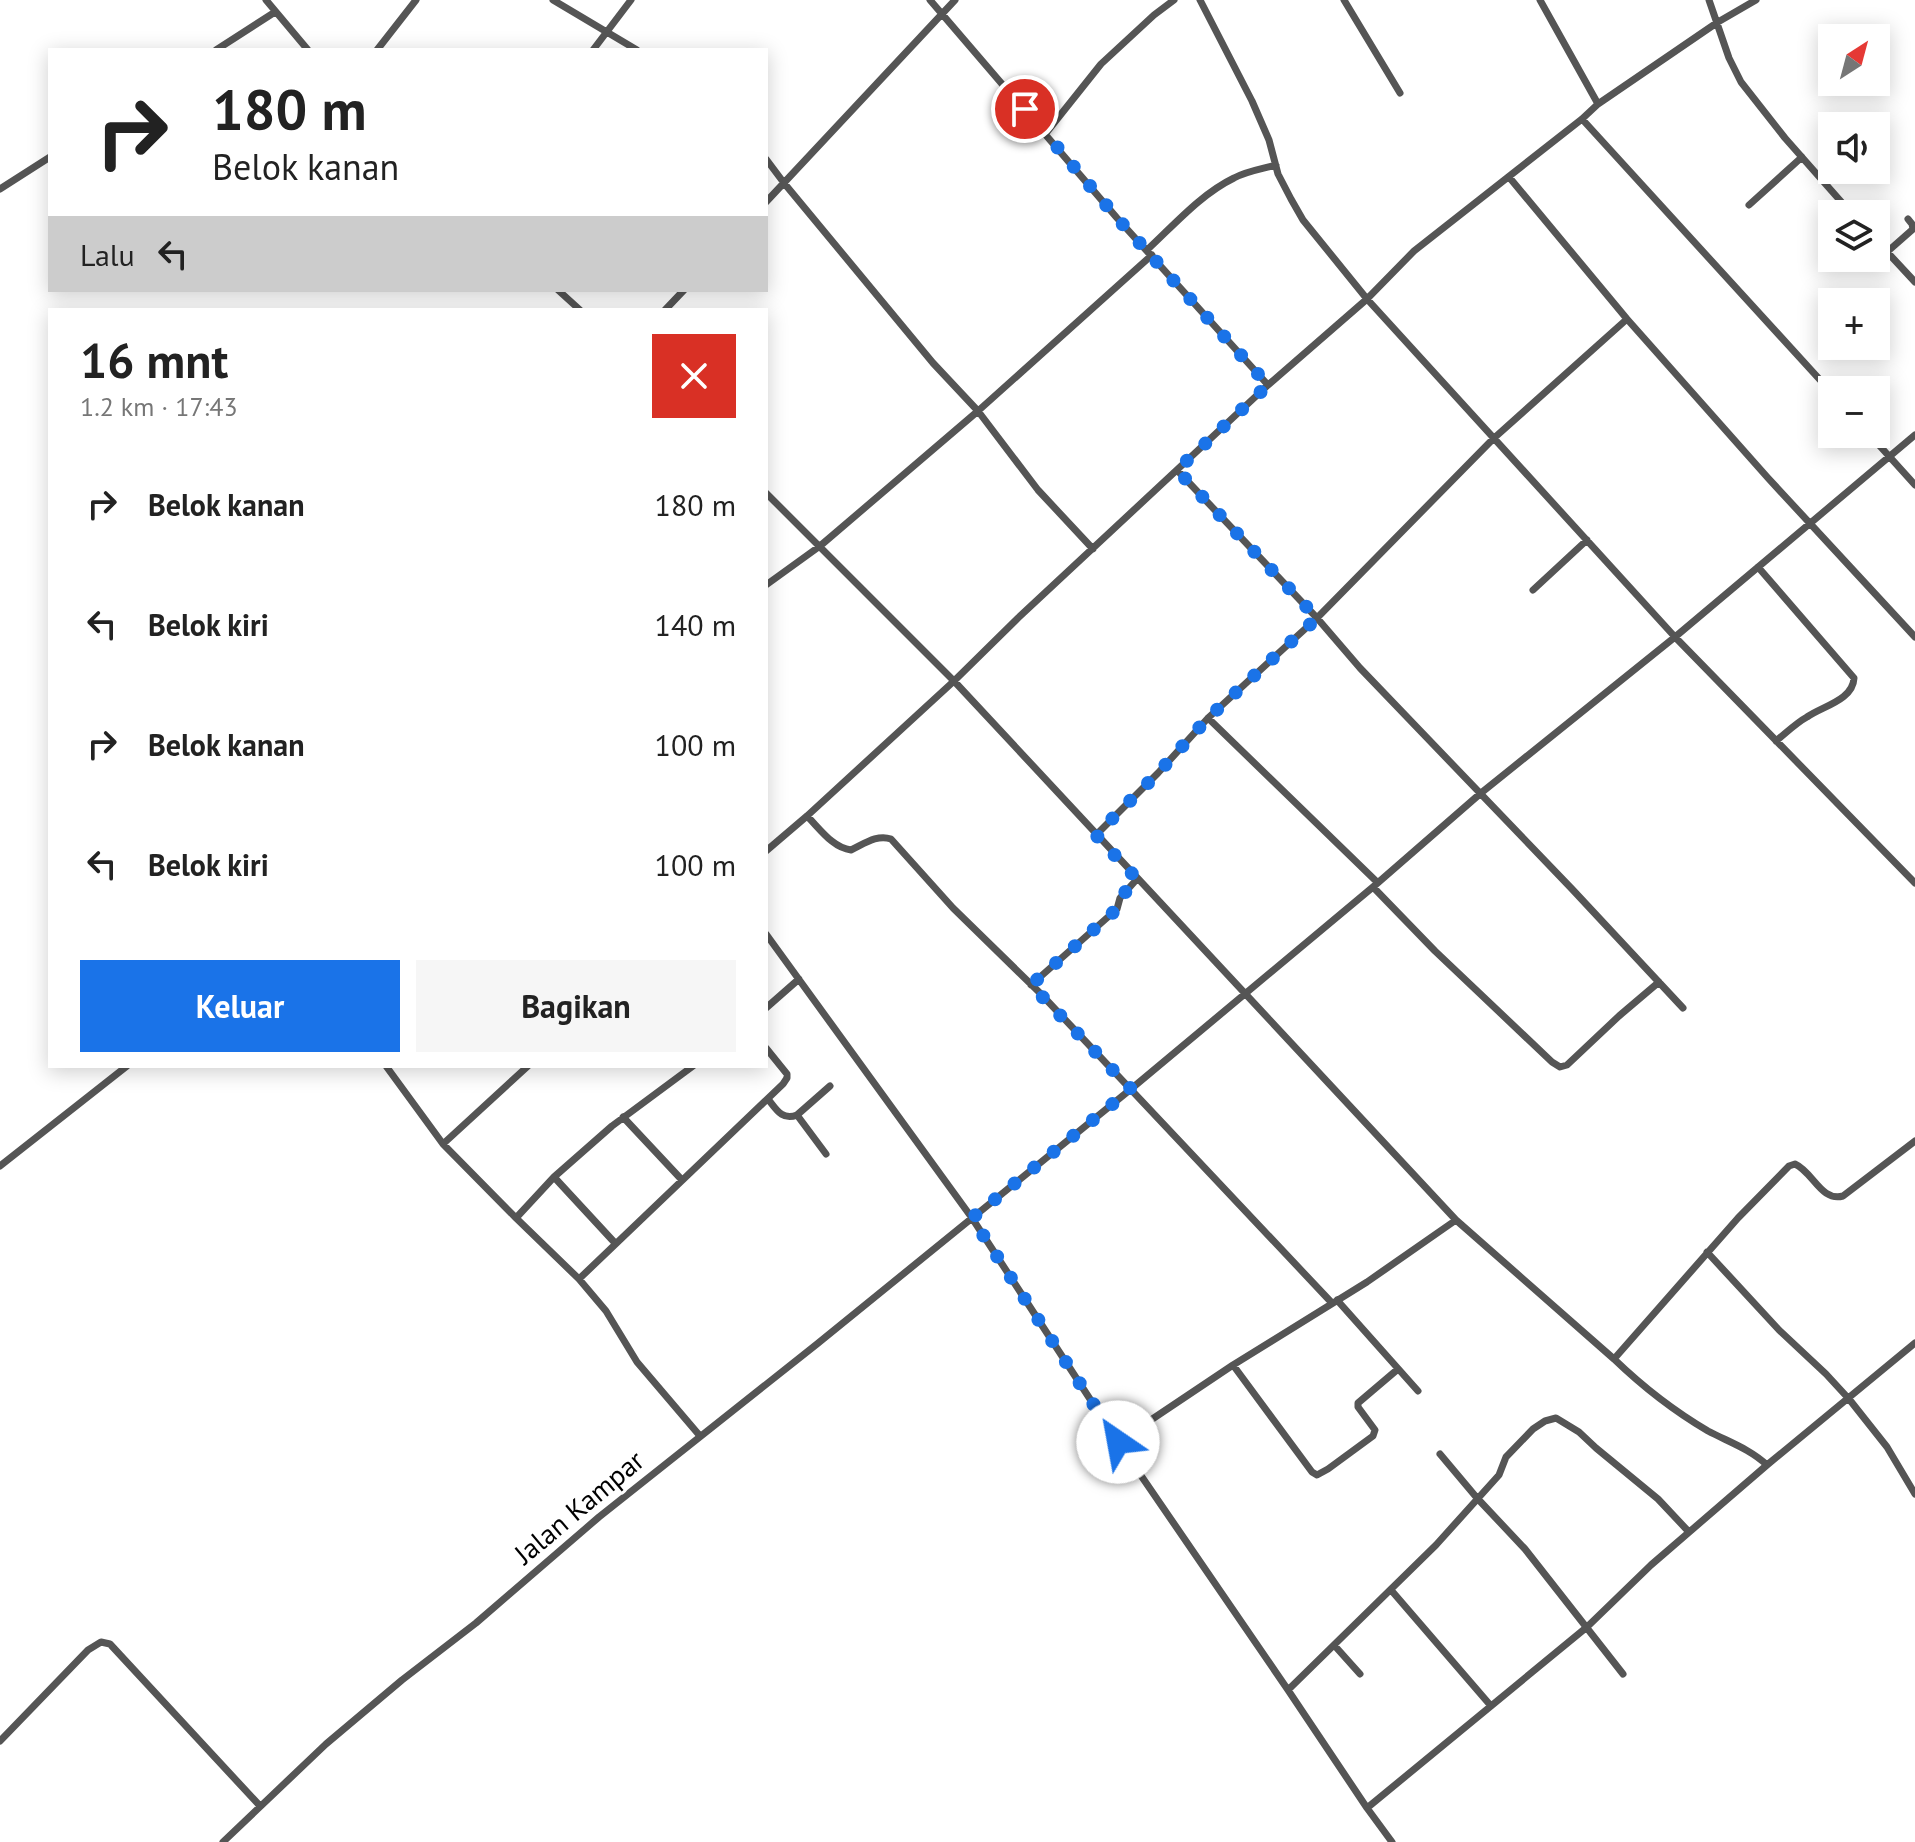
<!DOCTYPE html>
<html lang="id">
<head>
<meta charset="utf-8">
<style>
	body { margin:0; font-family:"PT Sans",sans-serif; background:#f6f6f6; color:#222; height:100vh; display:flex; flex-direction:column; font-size:30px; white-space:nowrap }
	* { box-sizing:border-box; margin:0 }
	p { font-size:26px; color:#767676 }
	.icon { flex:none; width:44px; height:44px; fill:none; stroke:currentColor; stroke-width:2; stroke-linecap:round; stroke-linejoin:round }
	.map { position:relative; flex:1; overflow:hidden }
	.drawer { position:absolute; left:48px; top:308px; width:720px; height:760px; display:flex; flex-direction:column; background:#fff; border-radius:0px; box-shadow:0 4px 20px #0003 }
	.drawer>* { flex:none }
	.guide { position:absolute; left:48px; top:48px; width:720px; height:244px; border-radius:0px; box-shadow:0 4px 20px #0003; background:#fff; color:#222; overflow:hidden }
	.needle { width:52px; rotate:36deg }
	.fabs { position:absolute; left:1818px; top:24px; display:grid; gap:16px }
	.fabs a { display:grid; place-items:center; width:72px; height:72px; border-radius:0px; background:#fff; box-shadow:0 4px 20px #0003; font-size:40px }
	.pin { position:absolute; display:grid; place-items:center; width:68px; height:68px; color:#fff; margin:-34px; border:4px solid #fff; border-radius:50%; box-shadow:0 2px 8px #0007 }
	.me { position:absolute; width:88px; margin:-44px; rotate:327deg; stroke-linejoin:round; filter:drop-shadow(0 0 6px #0008) }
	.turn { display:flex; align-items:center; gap:28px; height:168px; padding:0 32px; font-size:36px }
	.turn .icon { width:104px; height:104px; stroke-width:2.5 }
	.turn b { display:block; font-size:56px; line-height:68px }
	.then { display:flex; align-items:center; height:76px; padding:0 32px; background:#0003; gap:16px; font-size:30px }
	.round { display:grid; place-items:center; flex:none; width:84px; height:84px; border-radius:0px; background:#f6f6f6 }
	.headline { display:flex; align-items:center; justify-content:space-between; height:136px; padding:0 32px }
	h1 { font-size:48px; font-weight:600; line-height:60px }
	.cta { display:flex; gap:16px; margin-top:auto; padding:16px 32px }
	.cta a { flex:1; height:92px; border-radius:0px; background:#1a73e8; color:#fff; font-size:32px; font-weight:600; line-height:92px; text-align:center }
	.cta a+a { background:#f6f6f6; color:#222 }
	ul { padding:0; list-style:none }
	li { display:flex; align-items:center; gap:24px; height:120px; padding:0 32px }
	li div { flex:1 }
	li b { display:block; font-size:30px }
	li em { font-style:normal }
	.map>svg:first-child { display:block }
</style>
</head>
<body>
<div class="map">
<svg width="1915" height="1842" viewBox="0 0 1915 1842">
	<rect width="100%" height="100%" fill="#fff"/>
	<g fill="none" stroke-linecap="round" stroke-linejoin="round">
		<path stroke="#555" stroke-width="7" d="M266,0L308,50
			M553,0L637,50
			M930,0L1117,218L1268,385
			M1200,0L1252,101L1269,140L1278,174L1291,199L1303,220L1367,299L1675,637L1915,883
			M1344,0L1400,93
			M1540,0L1598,104
			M1709,0L1729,58L1741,82L1785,138L1852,214
			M1756,0L1718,22L1598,104L1582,119L1414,251L1367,299L1268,385L1018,618L954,681L1456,1220L1614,1359C1642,1386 1674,1411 1708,1431C1729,1442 1750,1449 1767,1465
			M216,50L275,12
			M377,50L416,0
			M593,50L631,0
			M1582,119L1832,393
			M1046,133L1101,64L1154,15L1174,0
			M766,159L784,183L933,363L978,411L1038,490L1093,549
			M1509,177L1627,319L1768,478L1915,637
			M0,189L50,157
			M766,202L955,0
			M1749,205L1802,157
			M1876,240L1915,282
			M1147,250C1174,225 1201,194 1234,178C1247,171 1262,169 1276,165
			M1887,252L1913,229L1912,224L1908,219
			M558,290L580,310
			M665,310L684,290
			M1869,434L1915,485
			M1177,470L1317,618L1360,668L1572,889L1683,1008
			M766,493L954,681L807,816L766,851
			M1758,567L1854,678C1853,700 1823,706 1807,717C1796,723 1786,733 1776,741
			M766,585L820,546L978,411L1152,255
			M1533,590L1587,540
			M1208,718L1377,882
			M807,816C820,829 833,848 851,850C864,844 877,834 891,839L953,908L1040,993L1332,1303
			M1096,835L1158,773L1208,718L1317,618L1493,439L1627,319
			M1373,887L1435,951L1552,1062L1560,1067L1567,1065L1619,1016L1659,982
			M766,934L972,1218L1118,1442L1288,1690L1367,1808L1392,1842
			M1031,985L1117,909L1120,898L1137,879
			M766,1008L799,979
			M386,1066L443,1144L516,1218L579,1279L606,1311L637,1362L700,1436
			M768,1099C776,1109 782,1121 797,1115L830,1086
			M797,1115L826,1154
			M623,1117L682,1180
			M443,1144L528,1066
			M0,1166L127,1066
			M554,1177L615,1243
			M516,1218L554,1177L612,1126L693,1066
			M1707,1252L1779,1330L1826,1374L1849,1399L1887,1447L1915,1494
			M579,1279L783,1084L787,1078V1074L766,1048
			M1337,1300L1418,1391
			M1614,1359L1738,1218L1789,1166L1795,1164C1813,1172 1821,1202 1843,1196L1915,1141
			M1233,1365L1312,1472L1317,1475L1328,1469L1373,1436L1375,1430L1358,1407V1403L1398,1369
			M1118,1442L1233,1365L1367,1282L1456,1220
			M1440,1454L1477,1498L1525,1549L1623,1674
			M1391,1590L1491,1706
			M1334,1645L1360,1674
			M1288,1690L1436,1545L1499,1475L1506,1457L1533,1429L1545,1421L1556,1418L1579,1432L1596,1448L1658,1499L1689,1532
			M0,1741L88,1650L101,1642L110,1644L260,1806
			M1367,1808L1587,1627L1651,1565L1767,1465L1915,1343
			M223,1842L326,1744L402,1680L476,1623L599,1517L817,1344L1131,1089L1373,887L1481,793L1675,637L1915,435"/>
	</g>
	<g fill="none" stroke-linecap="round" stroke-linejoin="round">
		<path stroke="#1a73e8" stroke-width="14" stroke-dasharray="0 25.2" d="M1025,109L1117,218L1268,385L1177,470L1317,618L1208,718L1158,773L1096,835L1137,879L1120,898L1117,909L1031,985L1131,1089L972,1218L1118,1442"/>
	</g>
	<g text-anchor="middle" stroke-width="6" stroke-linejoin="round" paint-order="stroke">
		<g font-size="28" fill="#000" stroke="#fff">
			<text transform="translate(579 1507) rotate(-40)" y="10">Jalan Kampar</text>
		</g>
	</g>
</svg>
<div class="fabs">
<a><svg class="needle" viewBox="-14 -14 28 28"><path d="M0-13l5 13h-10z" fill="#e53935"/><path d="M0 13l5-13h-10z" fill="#767676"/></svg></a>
<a><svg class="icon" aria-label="sound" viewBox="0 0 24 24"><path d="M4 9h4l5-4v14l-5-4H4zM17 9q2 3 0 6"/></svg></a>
<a><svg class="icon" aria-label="layers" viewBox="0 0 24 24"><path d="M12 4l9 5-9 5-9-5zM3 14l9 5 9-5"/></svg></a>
<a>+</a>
<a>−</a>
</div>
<div class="pin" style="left:1025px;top:109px;background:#d93025"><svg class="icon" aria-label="arrive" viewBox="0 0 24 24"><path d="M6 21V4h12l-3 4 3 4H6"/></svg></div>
<svg class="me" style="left:1118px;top:1442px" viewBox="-20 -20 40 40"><circle r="19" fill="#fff"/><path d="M0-13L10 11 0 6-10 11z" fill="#1a73e8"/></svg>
<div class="guide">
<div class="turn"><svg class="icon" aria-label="right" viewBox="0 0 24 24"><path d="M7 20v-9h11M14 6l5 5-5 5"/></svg><div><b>180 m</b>Belok kanan</div></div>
<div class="then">Lalu<svg class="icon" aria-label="left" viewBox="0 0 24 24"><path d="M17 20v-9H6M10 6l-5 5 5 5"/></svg></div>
</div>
<section class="drawer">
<div class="headline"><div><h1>16 mnt</h1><p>1.2 km · 17:43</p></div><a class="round" style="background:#d93025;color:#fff"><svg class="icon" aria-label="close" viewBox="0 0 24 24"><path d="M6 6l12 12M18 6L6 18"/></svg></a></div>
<ul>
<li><svg class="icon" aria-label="right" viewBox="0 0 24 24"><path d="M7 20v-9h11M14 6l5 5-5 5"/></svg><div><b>Belok kanan</b></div><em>180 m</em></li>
<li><svg class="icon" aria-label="left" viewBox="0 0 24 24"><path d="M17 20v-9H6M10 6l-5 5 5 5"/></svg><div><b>Belok kiri</b></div><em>140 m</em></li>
<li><svg class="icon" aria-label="right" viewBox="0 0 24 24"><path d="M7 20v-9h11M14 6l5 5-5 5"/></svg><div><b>Belok kanan</b></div><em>100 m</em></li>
<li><svg class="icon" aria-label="left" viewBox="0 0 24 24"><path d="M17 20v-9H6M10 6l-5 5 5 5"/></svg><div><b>Belok kiri</b></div><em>100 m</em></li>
</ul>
<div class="cta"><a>Keluar</a><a>Bagikan</a></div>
</section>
</div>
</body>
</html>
